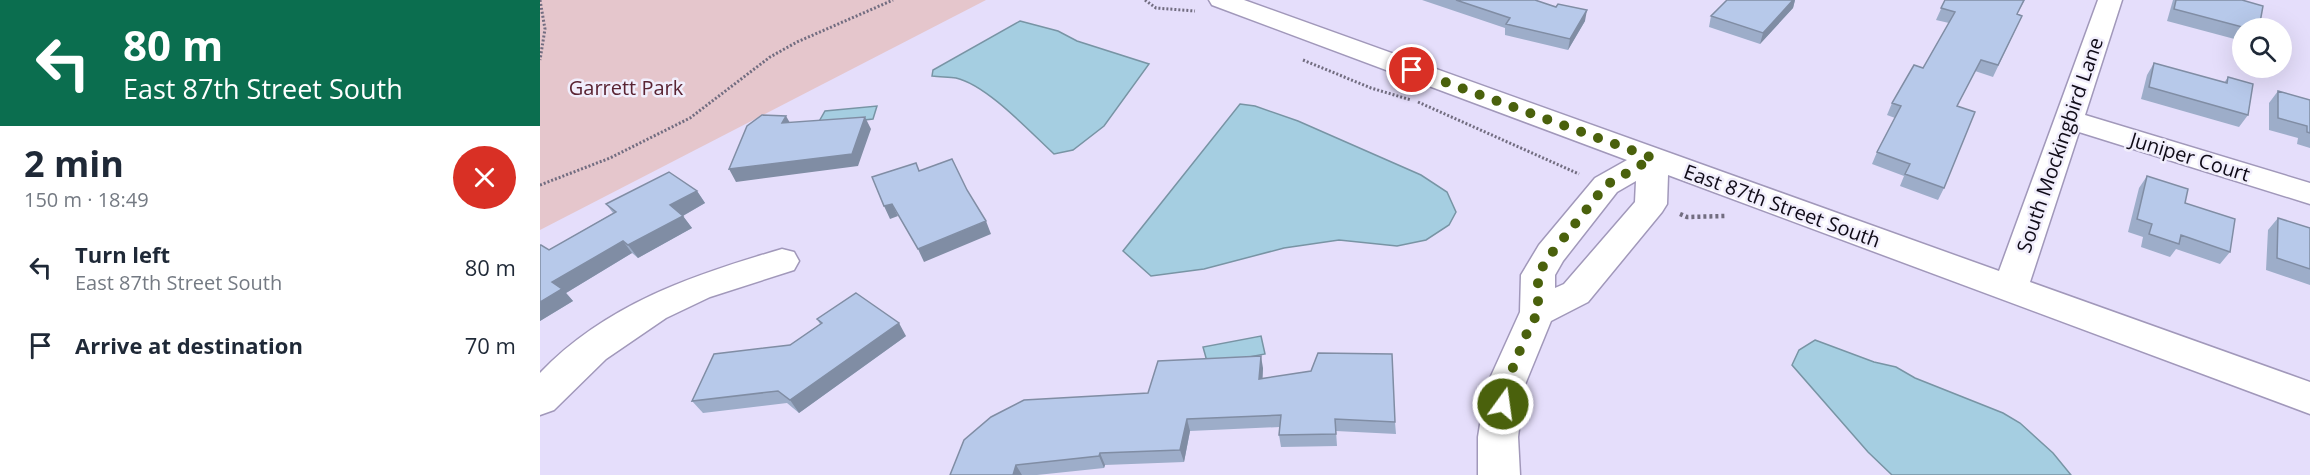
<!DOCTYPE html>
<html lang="en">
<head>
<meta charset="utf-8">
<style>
	body { margin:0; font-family:"Open Sans",sans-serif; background:#f2f2f3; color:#1f2937; height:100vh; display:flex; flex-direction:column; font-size:22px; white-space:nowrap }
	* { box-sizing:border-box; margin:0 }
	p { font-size:20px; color:#747a83 }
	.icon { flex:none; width:33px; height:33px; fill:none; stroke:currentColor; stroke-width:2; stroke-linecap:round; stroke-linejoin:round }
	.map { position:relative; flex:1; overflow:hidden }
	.drawer { display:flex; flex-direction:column; background:#fff; width:540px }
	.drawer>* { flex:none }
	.top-card { background:#0b6e4f; color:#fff; overflow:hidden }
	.tools { position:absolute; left:1692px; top:18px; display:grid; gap:12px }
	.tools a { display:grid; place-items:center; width:60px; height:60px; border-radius:50%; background:#fff; box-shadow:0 6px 24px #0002; font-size:30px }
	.pin { position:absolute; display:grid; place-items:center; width:51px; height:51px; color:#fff; margin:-26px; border:3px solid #fff; border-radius:50%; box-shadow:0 2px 6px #0007 }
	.me { position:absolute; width:66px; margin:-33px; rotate:14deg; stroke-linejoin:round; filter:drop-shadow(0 0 4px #0008) }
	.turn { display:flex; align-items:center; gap:21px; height:126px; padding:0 24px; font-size:27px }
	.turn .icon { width:78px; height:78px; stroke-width:2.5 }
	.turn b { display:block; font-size:42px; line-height:51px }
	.round { display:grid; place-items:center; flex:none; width:63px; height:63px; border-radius:32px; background:#f2f2f3 }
	.summary { display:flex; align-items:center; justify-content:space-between; height:102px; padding:0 24px }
	h1 { font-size:36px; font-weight:700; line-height:45px }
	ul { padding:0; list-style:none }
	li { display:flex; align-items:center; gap:18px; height:78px; padding:0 24px }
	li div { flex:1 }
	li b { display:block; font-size:22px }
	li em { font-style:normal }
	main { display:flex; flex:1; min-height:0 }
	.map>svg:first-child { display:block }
</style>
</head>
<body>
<main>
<section class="drawer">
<div class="top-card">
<div class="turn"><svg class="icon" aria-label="left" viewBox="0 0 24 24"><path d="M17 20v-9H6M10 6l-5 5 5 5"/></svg><div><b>80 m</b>East 87th Street South</div></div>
</div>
<div class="summary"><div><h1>2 min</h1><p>150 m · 18:49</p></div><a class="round" style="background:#d93025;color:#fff"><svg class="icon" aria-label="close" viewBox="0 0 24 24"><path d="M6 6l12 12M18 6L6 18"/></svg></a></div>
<ul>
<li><svg class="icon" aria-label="left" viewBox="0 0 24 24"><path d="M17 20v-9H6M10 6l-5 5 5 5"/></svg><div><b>Turn left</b><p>East 87th Street South</p></div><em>80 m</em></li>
<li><svg class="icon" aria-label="arrive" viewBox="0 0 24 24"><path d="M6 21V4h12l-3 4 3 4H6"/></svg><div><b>Arrive at destination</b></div><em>70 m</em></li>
</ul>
</section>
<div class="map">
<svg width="1770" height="475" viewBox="0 0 1770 475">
	<rect width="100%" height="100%" fill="#e5defb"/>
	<path fill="#e5c6cc" d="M0,0H446L0,230Z"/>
	<path fill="#a5cee1" stroke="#7894a4" stroke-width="1.5" d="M480,21L518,31L537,41L609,64L564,126L533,150L514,154C490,132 447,85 416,78C409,77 400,77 392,76L393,70Z
		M700,104L715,106L758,121L881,175L907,192L916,212L909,225L886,240L857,246L799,240L744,248L664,269L611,276L583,251Z
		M337,106L333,119L277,125L285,111Z
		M721,336L725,354L668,365L663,347Z
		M1275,340L1334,362L1356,367L1375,378L1463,413L1480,423L1513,453L1531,475H1352L1328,452L1252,365L1259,350Z"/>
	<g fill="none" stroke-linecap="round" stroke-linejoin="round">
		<g stroke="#a198ba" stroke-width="3">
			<path id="minor" d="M669,0H704L1459,271L1558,0H1582L1545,115L1770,183V204L1539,132L1490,282L1770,382V414L1128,175L1127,204L1122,212L1048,302L1011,321L984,387L978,437L980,475H938V437L946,387L980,312L981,275L999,245L1055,178L1087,160L672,5ZM1096,181L1095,202L1024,284L1015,288V275L1023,261L1077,192Z
				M242,249L254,252L259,261L254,270L170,297L126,318L66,359L14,410L0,415V373C66,304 153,275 242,249Z"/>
		</g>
		<path stroke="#726d80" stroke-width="3" stroke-dasharray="2 2" stroke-linecap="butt" d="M0,0L5,29L0,60
			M605,0L616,8L655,11
			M763,60L831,88L871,100
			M878,102L1039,174
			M0,185L70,158L150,118L230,57L257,42L353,0"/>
		<path stroke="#726d80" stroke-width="4.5" stroke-dasharray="3 3" stroke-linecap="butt" d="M1140,214L1147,217L1186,216"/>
		<use href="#minor" fill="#fff" fill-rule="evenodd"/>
	</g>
	<path fill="#9dadc9" d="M882,0H995L1045,21L1028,50L965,35V28Z
		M1187,0H1255L1253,8L1220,44L1169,27L1171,16Z
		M1405,0H1485L1477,14L1482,16L1453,77L1435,71L1417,106L1404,188L1398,200L1360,186L1364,176L1332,164L1337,152L1355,118L1347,115L1352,103L1383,68L1409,23L1396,20Z
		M1633,0H1702L1719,28H1702V41L1627,21Z
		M1614,63L1684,83L1688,77L1708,115L1699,127L1601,99L1607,75Z
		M1738,91L1770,100V148L1757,144L1758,138L1729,130V103Z
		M1607,176L1645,203L1690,252L1680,264L1636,249L1630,257L1601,247L1603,237L1588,232L1599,188Z
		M157,191L165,203L143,216L152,228L98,258L92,253L26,293L33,301L0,321L9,250L73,213L66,204Z
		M1738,218L1770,228V285L1726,270L1728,230Z
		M277,319L366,336L259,413L247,403L163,413L152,401L250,345L280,324Z
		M723,368L722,379L855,422L856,434L796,431L797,446L741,447L739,435L740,427L650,431L644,462L565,465L564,468L497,475H410L608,393Z"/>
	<path fill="#808da4" d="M1253,0H1255L1253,8L1220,44L1223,33Z
		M1047,10L1045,21L1028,50L1030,39Z
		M246,116L253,128L242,123Z
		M325,117L331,129L318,166L196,182L189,169Z
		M157,191L165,203L139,218L130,205Z
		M352,204L358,216L350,219L344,206Z
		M143,216L152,228L98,258L88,245Z
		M446,221L451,234L384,262L378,249Z
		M83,241L92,253L26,293L33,301L0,321V302L12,282Z
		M359,323L366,336L259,413L250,400Z
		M721,356L723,368L722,391L719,379Z
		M647,419L650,431L644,462L640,450Z
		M560,453L565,465L564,468L559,456Z
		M476,465L482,475H473Z"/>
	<path fill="#b7c9ea" stroke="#808da4" stroke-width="1.5" d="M916,0H995L1016,7L1018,4L1047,10L1030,39L966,24L970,18Z
		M1187,0H1253L1223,33L1171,16Z
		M1405,0H1484L1477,14L1482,16L1458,65L1441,60L1417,106L1435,112L1404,188L1365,174L1370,164L1337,152L1361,106L1352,103L1374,65L1383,68L1415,12L1401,8Z
		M1636,0H1702L1723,6L1719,28H1706L1634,9Z
		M1614,63L1687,83L1688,77L1713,84L1708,115L1609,87Z
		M1738,91L1770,100V133L1767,132V126L1738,118Z
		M222,115L246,116L242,123L325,117L312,154L189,169L207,126Z
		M412,159L427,190L446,221L378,249L352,204L344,206L332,177L376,163L379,171Z
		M129,172L157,191L130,205L143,216L88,245L83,241L12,282L22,289L0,302V245H1L9,250L76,212L66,204Z
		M1607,176L1648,189L1645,203L1695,219L1690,252L1641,235L1639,244L1609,234L1612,224L1597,219Z
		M1738,218L1770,228V269L1737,258Z
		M316,293L359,323L250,400L238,391L152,401L174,354L250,345L282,323L277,319Z
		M778,353L852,354L855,422L795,419L796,434L739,435L741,415L647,419L640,450L560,453L559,456L476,465L473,475H410L424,440L451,417L484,400L608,393L618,361L721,356L719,379L771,371Z"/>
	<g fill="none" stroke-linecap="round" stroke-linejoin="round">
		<path stroke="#4a610c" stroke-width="10" stroke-dasharray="0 18" d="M872,70L1113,158L1066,185L1011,254L998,274V312L987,333L965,387L963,404"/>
	</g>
	<g text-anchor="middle" stroke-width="5" stroke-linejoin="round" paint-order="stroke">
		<g font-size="20" fill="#592332" stroke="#f1eefc">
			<text x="86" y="95">Garrett Park</text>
		</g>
		<g font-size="20" fill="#0f0b17" stroke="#f1eefc">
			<text transform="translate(1520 145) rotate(-71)" y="7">South Mockingbird Lane</text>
			<text transform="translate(1650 157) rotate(17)" y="7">Juniper Court</text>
			<text transform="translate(1242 206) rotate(20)" y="7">East 87th Street South</text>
		</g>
	</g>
</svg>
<div class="tools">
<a><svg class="icon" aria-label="search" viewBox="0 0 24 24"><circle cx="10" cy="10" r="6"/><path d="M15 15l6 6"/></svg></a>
</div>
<div class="pin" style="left:872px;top:70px;background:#d93025"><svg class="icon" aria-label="arrive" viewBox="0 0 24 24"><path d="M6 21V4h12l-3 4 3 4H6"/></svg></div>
<svg class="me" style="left:963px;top:404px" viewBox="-20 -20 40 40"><circle r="17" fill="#4a610c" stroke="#fff" stroke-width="3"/><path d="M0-11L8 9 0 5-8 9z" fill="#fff"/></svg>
</div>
</main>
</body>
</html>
